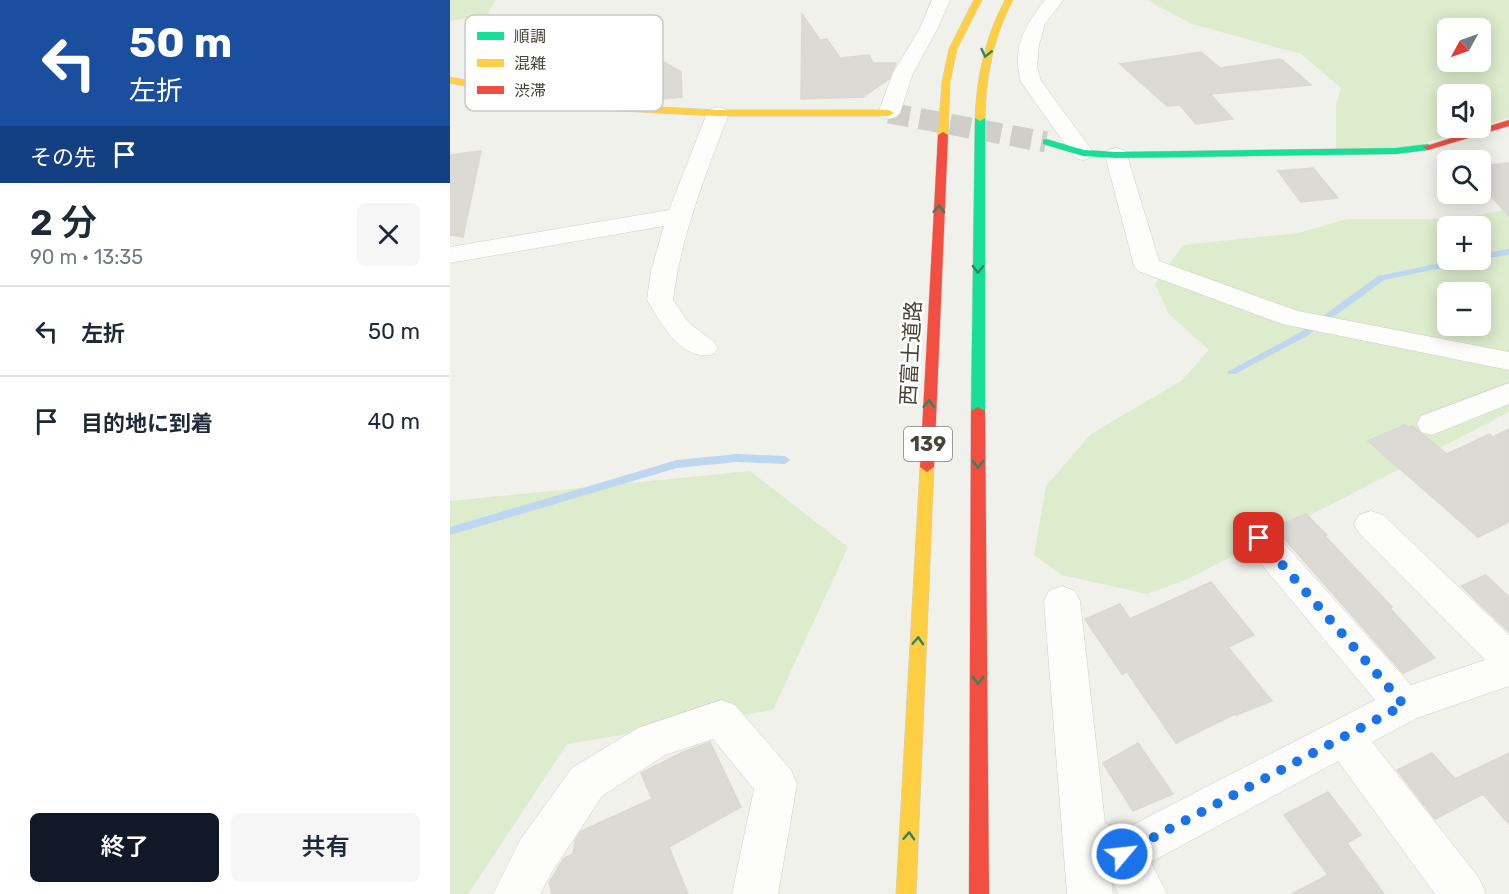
<!DOCTYPE html>
<html lang="ja">
<head>
<meta charset="utf-8">
<style>
	body { margin:0; font-family:Rubik,"Noto Sans JP",sans-serif; background:#f6f6f7; color:#1f2937; height:100vh; display:flex; flex-direction:column; font-size:22px; white-space:nowrap }
	* { box-sizing:border-box; margin:0 }
	p { font-size:20px; color:#747a83 }
	.icon { flex:none; width:33px; height:33px; fill:none; stroke:currentColor; stroke-width:2; stroke-linecap:round; stroke-linejoin:round }
	.map { position:relative; flex:1; overflow:hidden }
	.panel { display:flex; flex-direction:column; background:#fff; width:450px }
	.panel>* { flex:none }
	.banner { background:#1a4fa0; color:#fff; overflow:hidden }
	.needle { width:39px; rotate:230deg }
	.buttons { position:absolute; left:987px; top:18px; display:grid; gap:12px }
	.buttons a { display:grid; place-items:center; width:54px; height:54px; border-radius:9px; background:#fff; box-shadow:0 3px 15px #0003; font-size:30px }
	.pin { position:absolute; display:grid; place-items:center; width:51px; height:51px; color:#fff; margin:-26px; border-radius:12px; box-shadow:0 3px 9px #0006 }
	.me { position:absolute; width:66px; margin:-33px; rotate:62deg; stroke-linejoin:round; filter:drop-shadow(0 0 4px #0008) }
	.turn { display:flex; align-items:center; gap:21px; height:126px; padding:0 30px; font-size:27px }
	.turn .icon { width:78px; height:78px; stroke-width:2.5 }
	.turn b { display:block; font-size:42px; line-height:51px }
	.then { display:flex; align-items:center; height:57px; padding:0 30px; background:#0003; gap:12px; font-size:22px }
	.round { display:grid; place-items:center; flex:none; width:63px; height:63px; border-radius:9px; background:#f6f6f7 }
	.overview { display:flex; align-items:center; justify-content:space-between; height:102px; padding:0 30px }
	h1 { font-size:36px; font-weight:600; line-height:45px }
	.button { display:flex; gap:12px; margin-top:auto; padding:12px 30px }
	.button a { flex:1; height:69px; border-radius:9px; background:#111827; color:#fff; font-size:24px; font-weight:600; line-height:69px; text-align:center }
	.button a+a { background:#f6f6f7; color:#1f2937 }
	ul { padding:0; list-style:none }
	li { display:flex; align-items:center; gap:18px; height:90px; padding:0 30px; border-top:2px solid #e0e1e3 }
	li div { flex:1 }
	li b { display:block; font-size:22px }
	li em { font-style:normal }
	main { display:flex; flex:1; min-height:0 }
	.map>svg:first-child { display:block }
</style>
</head>
<body>
<main>
<section class="panel">
<div class="banner">
<div class="turn"><svg class="icon" aria-label="left" viewBox="0 0 24 24"><path d="M17 20v-9H6M10 6l-5 5 5 5"/></svg><div><b>50 m</b>左折</div></div>
<div class="then">その先<svg class="icon" aria-label="arrive" viewBox="0 0 24 24"><path d="M6 21V4h12l-3 4 3 4H6"/></svg></div>
</div>
<div class="overview"><div><h1>2 分</h1><p>90 m · 13:35</p></div><a class="round"><svg class="icon" aria-label="close" viewBox="0 0 24 24"><path d="M6 6l12 12M18 6L6 18"/></svg></a></div>
<ul>
<li><svg class="icon" aria-label="left" viewBox="0 0 24 24"><path d="M17 20v-9H6M10 6l-5 5 5 5"/></svg><div><b>左折</b></div><em>50 m</em></li>
<li><svg class="icon" aria-label="arrive" viewBox="0 0 24 24"><path d="M6 21V4h12l-3 4 3 4H6"/></svg><div><b>目的地に到着</b></div><em>40 m</em></li>
</ul>
<div class="button"><a>終了</a><a>共有</a></div>
</section>
<div class="map">
<svg width="1059" height="894" viewBox="0 0 1059 894">
	<rect width="100%" height="100%" fill="#f1f1ec"/>
	<path fill="#dceccc" fill-rule="evenodd" d="M0,0H45L38,14L0,21Z
		M697,0H1059V118L1031,126L1030,94H998V128H1025L966,146L886,152V105L891,88L851,54L742,24ZM998,28H1030V62H998Z
		M1059,209V412L738,579L697,594L612,575L584,555L596,486L641,434L731,381L759,350L719,314L705,284L733,245L848,233L897,219H1009ZM998,226H1030V260H998ZM998,292H1030V326H998Z
		M300,471L398,547L323,710L117,744L18,894H0V501Z"/>
	<g fill="none" stroke-linecap="round" stroke-linejoin="round">
		<path fill="#bcd7ef" fill-rule="evenodd" d="M1059,249V255L1030,259V254Z
			M1005,260H1019L1015,263L934,280L857,336L785,374H779L777,372L851,332L928,276Z
			M287,454L335,456L340,460L335,464L287,462L227,468L0,535V527L227,460Z"/>
	</g>
	<path fill="#dbdad4" stroke="#dad8d1" stroke-width="1.5" d="M352,14L370,40L377,39L390,58L419,55L423,63H446L439,79L413,97L351,99Z
		M171,38L231,72L232,97L201,100L124,96L125,53Z
		M751,52L770,68L831,59L861,85L760,94L783,119L746,124L730,105L717,106L670,64Z
		M31,151L13,237L0,235V155Z
		M1059,163V216L1030,184V166Z
		M863,168L888,198L851,202L828,171Z
		M955,425L958,428L962,426L997,454L1040,434L1043,437L1059,429V522L1028,537L918,441Z
		M856,514L877,535L875,536L942,607L940,608L985,658L953,673L824,527Z
		M1036,575L1059,597V632L1011,586Z
		M761,582L804,635L778,647L822,701L786,715L785,714L726,743L677,672L672,674L635,619L670,604L680,619Z
		M260,742L291,807L219,847L238,894H102L99,883L114,858L123,854L125,841L131,831L202,799L191,773L233,752Z
		M688,743L723,794L683,811L653,763Z
		M982,753L1005,779L1059,753V824L1033,794L985,819L947,770Z
		M878,792L911,835L897,843L934,894H842L878,875L834,815Z"/>
	<g fill="none" stroke-linecap="round" stroke-linejoin="round">
		<path stroke="#cfcec8" stroke-width="21" stroke-dasharray="21 10" stroke-linecap="butt" d="M439,113L596,142"/>
		<g stroke="#cfcec9" stroke-width="1">
			<path id="street" d="M482,0H500L487,30L463,73L450,113L446,117L439,119L432,117L428,113L443,73L469,30Z
				M595,0H613L595,24L589,45L587,67L591,81L644,153L641,158L633,160L625,158L571,82C562,48 574,26 595,0Z
				M268,107L275,109L279,113C256,174 231,235 223,300L239,323L264,342L268,348L264,354C232,363 211,323 197,300L201,271L214,226L0,263V247L219,210L257,113L261,109Z
				M666,148L674,150L677,155L709,261L848,311L1059,352V370L832,324L688,271L684,266L655,155L658,150Z
				M1059,383V404L982,435L971,432L967,424L971,416Z
				M921,511L933,515L1059,635V686L967,718L922,742L1029,878L1036,894H985L888,761L701,862L717,894H669L661,878L663,894H617L594,601L599,591L612,586L625,591L630,601L655,823L671,831L925,700L797,547L792,538L797,529L809,525L821,529L961,685L1035,660L909,533L904,524L909,515Z
				M271,700L285,705L341,770L347,784L328,894H282L304,789L263,739L215,755L152,796L102,872L90,894H43L70,840L122,768L188,728Z"/>
		</g>
		<g stroke="#d1cec3" stroke-width="1">
			<path id="fast" d="M530,115L535,118V411L528,415L521,411L525,118Z
				M596,139L634,150L666,152L946,148L978,144L983,147L978,150L946,154L666,158L633,156L593,144V140Z"/>
		</g>
		<g stroke="#d1cec3" stroke-width="1">
			<path id="slow" d="M524,0H532L507,49L500,82L498,135L493,138L488,135L492,82L499,49Z
				M555,0H563C543,38 536,76 535,118L530,121L525,118C527,76 535,38 555,0Z
				M0,77L130,103L268,110H439L444,113L439,116H268L130,109L0,83Z
				M477,462L484,467L466,894H446L470,467Z"/>
		</g>
		<g stroke="#d1cec3" stroke-width="1">
			<path id="jam" d="M1059,120V126L978,150L973,147Z
				M493,132L498,135L484,467L477,472L470,467L488,135Z
				M528,407L535,411L539,894H519L521,411Z"/>
		</g>
		<use href="#street" fill="#fdfdfc" fill-rule="evenodd"/>
		<use href="#fast" fill="#16e098" fill-rule="evenodd"/>
		<use href="#slow" fill="#ffcf43" fill-rule="evenodd"/>
		<use href="#jam" fill="#f24e42" fill-rule="evenodd"/>
	</g>
	<defs><path id="oneway-chevron" d="M-2-3.5L2.5 0L-2 3.5" fill="none" stroke-width="1.6" stroke-linecap="round" stroke-linejoin="round" transform="scale(1.5)"/></defs>
	<g stroke="#34825e">
		<use href="#oneway-chevron" transform="translate(536 53) rotate(103)"/>
		<use href="#oneway-chevron" transform="translate(489 209) rotate(-87)"/>
		<use href="#oneway-chevron" transform="translate(528 269) rotate(91)"/>
		<use href="#oneway-chevron" transform="translate(479 404) rotate(-87)"/>
		<use href="#oneway-chevron" transform="translate(528 464) rotate(90)"/>
		<use href="#oneway-chevron" transform="translate(468 641) rotate(-87)"/>
		<use href="#oneway-chevron" transform="translate(528 680) rotate(90)"/>
		<use href="#oneway-chevron" transform="translate(459 836) rotate(-87)"/>
	</g>
	<g fill="none" stroke-linecap="round" stroke-linejoin="round">
		<path stroke="#1a73e8" stroke-width="10" stroke-dasharray="0 18" d="M672,854L954,705L809,538"/>
	</g>
	<g text-anchor="middle" stroke-width="5" stroke-linejoin="round" paint-order="stroke">
		<rect fill="#fff" stroke="#7f7b73" stroke-width="1.5" x="454" y="427" width="48" height="34" rx="4.5"/>
		<g font-size="20" font-weight="bold" fill="#484337">
			<text x="478" y="451">139</text>
		</g>
		<g font-size="21" fill="#484337" stroke="#fff">
			<text transform="translate(461 353) rotate(-87)" y="7">西富士道路</text>
		</g>
	</g>
	<rect x="15" y="15" width="198" height="96" rx="9" fill="#fff" stroke="#c8c7c3" stroke-width="1.5"/>
	<rect x="27" y="32" width="27" height="8" fill="#16e098"/>
	<rect x="27" y="59" width="27" height="8" fill="#ffcf43"/>
	<rect x="27" y="86" width="27" height="8" fill="#f24e42"/>
	<g font-size="16" fill="#484337">
		<text x="64" y="42">順調</text>
		<text x="64" y="69">混雑</text>
		<text x="64" y="96">渋滞</text>
	</g>
</svg>
<div class="buttons">
<a><svg class="needle" viewBox="-14 -14 28 28"><path d="M0-13l5 13h-10z" fill="#e53935"/><path d="M0 13l5-13h-10z" fill="#747a83"/></svg></a>
<a><svg class="icon" aria-label="sound" viewBox="0 0 24 24"><path d="M4 9h4l5-4v14l-5-4H4zM17 9q2 3 0 6"/></svg></a>
<a><svg class="icon" aria-label="search" viewBox="0 0 24 24"><circle cx="10" cy="10" r="6"/><path d="M15 15l6 6"/></svg></a>
<a>+</a>
<a>−</a>
</div>
<div class="pin" style="left:809px;top:538px;background:#d93025"><svg class="icon" aria-label="arrive" viewBox="0 0 24 24"><path d="M6 21V4h12l-3 4 3 4H6"/></svg></div>
<svg class="me" style="left:672px;top:854px" viewBox="-20 -20 40 40"><circle r="17" fill="#1a73e8" stroke="#fff" stroke-width="3"/><path d="M0-11L8 9 0 5-8 9z" fill="#fff"/></svg>
</div>
</main>
</body>
</html>
